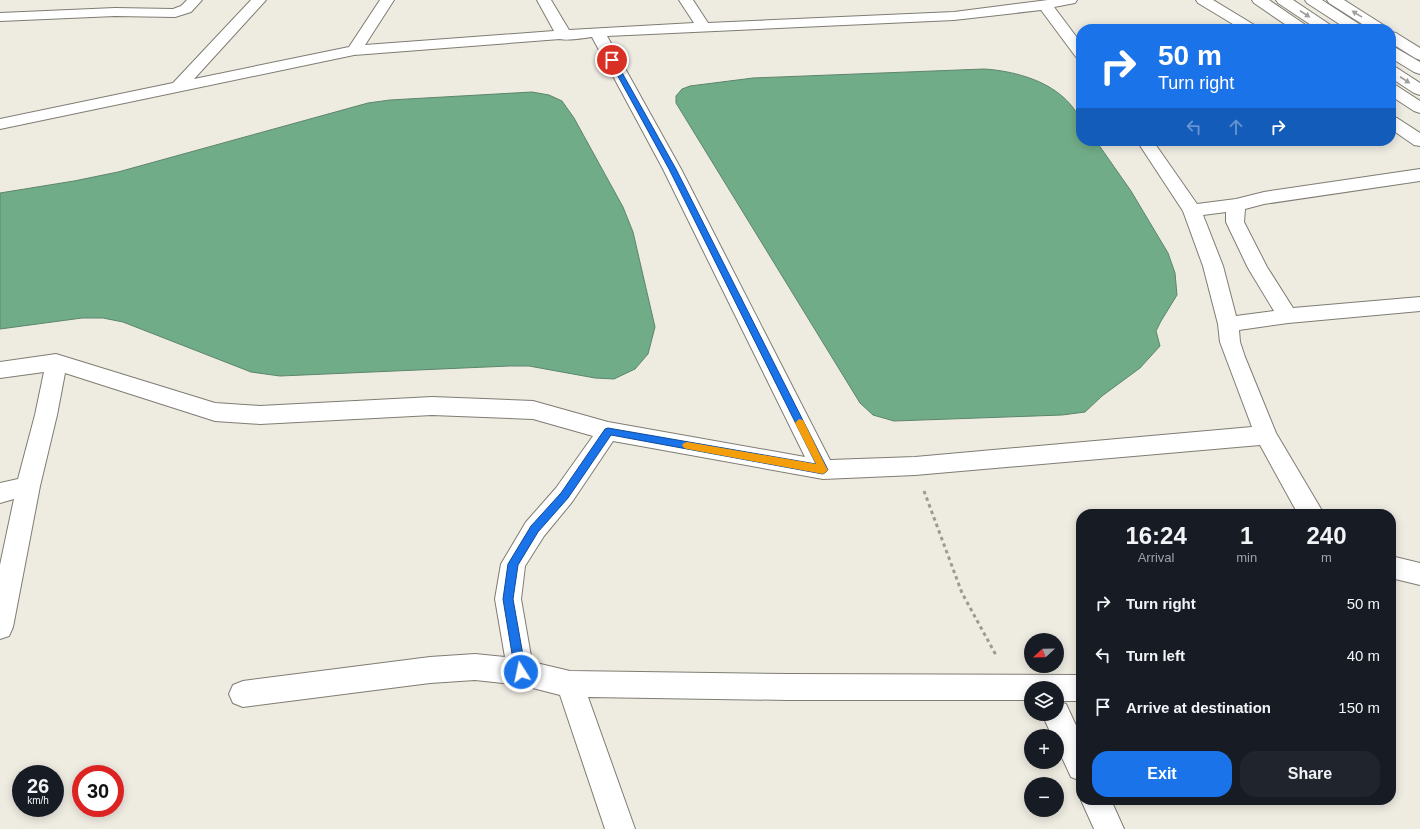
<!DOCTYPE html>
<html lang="en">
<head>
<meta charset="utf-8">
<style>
	body { margin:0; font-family:Arial,sans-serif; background:#20242c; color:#f1f3f6; height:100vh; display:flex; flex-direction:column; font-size:15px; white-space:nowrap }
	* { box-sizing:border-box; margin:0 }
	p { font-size:13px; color:#9ea1a6 }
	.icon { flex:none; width:22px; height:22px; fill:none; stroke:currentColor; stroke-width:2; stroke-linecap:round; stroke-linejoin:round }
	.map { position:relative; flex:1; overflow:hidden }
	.drawer { position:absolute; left:1076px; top:509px; width:320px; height:296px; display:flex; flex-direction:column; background:#171b24; border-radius:16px; box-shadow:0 2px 10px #0003 }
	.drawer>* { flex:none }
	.top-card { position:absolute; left:1076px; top:24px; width:320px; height:122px; border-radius:16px; box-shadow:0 2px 10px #0003; background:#1a73e8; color:#fff; overflow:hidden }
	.needle { width:26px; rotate:248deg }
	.controls { position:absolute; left:1024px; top:633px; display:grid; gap:8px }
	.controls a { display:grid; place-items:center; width:40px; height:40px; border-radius:50%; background:#171b24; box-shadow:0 2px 10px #0003; font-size:20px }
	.speed { position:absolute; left:12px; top:765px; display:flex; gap:8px; font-size:20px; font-weight:700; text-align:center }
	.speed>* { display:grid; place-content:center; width:52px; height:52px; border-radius:50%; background:#171b24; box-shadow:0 2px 10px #0003; line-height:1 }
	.speed small { font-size:10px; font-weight:400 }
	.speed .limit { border:6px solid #d22; background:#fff; color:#111 }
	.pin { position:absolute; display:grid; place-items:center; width:34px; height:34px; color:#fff; margin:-17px; border:2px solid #fff; border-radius:50%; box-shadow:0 1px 4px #0007 }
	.me { position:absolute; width:44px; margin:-22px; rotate:350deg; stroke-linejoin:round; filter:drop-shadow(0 0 3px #0008) }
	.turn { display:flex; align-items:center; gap:14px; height:84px; padding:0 16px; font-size:18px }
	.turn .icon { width:52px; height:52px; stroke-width:2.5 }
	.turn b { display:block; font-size:28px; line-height:34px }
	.lanes { display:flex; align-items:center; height:38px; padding:0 16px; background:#0003; justify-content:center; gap:20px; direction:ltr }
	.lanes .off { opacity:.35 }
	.eta { display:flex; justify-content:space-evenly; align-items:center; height:68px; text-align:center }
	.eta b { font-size:24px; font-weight:600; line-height:28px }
	.button { display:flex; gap:8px; margin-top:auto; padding:8px 16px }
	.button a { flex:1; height:46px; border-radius:16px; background:#1a73e8; color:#fff; font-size:16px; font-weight:600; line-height:46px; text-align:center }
	.button a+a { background:#20242c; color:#f1f3f6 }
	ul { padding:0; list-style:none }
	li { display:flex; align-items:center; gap:12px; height:52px; padding:0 16px }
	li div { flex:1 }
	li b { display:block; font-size:15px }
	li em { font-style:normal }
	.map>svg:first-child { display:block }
</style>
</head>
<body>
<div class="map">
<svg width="1420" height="829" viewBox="0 0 1420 829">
	<rect width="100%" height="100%" fill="#eeebe1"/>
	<path fill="#71ac88" stroke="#5c856b" d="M984,69C1016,71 1055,82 1074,109C1076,112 1080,116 1081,120C1083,125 1081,135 1081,141H1096L1131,191L1168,253L1175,273L1177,295L1161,321L1156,331L1160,346L1140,368L1102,396L1085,412L1062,415L894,421L873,415L860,403L676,103V96L682,89L690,86L753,78Z
		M532,92L549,95L562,101L574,118L623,207L633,232L655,327L648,354L635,369L614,379L595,378L529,366H509L280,376L251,372L123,322L103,318H82L0,329V193L74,181L118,172L368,103L390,100Z"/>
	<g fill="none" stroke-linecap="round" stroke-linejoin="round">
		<g stroke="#7f7c73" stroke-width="2">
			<path id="minor" d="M187,0H202L191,12L175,17L115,16L0,21V13L115,8L173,9L181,6Z
				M251,0H266L194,79L349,47L380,0H394L365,45L554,31L537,0H551L569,30L694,23L679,0H693L708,23L954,12L1048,0H1077L1075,3L1054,7L1081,43V59L1076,57L1041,10L954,20L607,36L681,169L830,460L915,457L1252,427L1220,342L1218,324L1203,266L1183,211L1137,141H1153L1197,204L1236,199L1264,192L1420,169V181L1264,204L1245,209L1244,222L1267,267L1293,308L1420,297V311L1288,323L1239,330L1240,342L1245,357L1276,433L1324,514H1298L1260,445L915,475L823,479L613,441L572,502L544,536L525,566L521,599L532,662L570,671L788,674L1081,675V701H1057V688H1031V700H788L588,697L635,829H605L560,695L521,685L475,680L430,683L243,707L233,703L229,694L233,685L243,681L430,657L475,654L505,657L495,599L501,564L526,522L556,488L593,436L533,419L432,415L260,424L215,421L65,373L57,415L40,486L13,627L9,636L0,639V565L14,499L0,503V483L18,479L35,415L44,372L0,378V362L56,354L215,403L260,406L432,397L533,401L608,422L805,457L663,169L592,37C583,38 568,41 560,39L354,55L0,129V119L173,83ZM1226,212V222L1248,268L1274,311L1236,316L1223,266L1203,215Z
				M1196,0H1213L1256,26L1258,29H1241L1198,3Z
				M1252,0H1269L1307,26L1309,29H1292L1254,3Z
				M1327,0H1344L1385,26L1387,29H1370L1329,3Z
				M1391,32L1396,33L1420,48V60L1415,58L1391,43Z
				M1391,84L1397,86L1420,101V113L1414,111L1391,96Z
				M1391,117L1397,118L1420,133V146L1414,145L1391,129Z
				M1391,556L1420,563V585L1391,578Z
				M1057,701L1066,704L1081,736V781L1071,777L1057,747V736H1052L1042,714H1057Z
				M1081,800H1111L1124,829H1094Z"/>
		</g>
		<g stroke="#7f7c73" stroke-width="2">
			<path id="highway" d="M1276,0H1293L1332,26L1334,29H1317L1278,3Z
				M1305,0H1322L1362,26L1364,29H1347L1307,3Z
				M1391,46L1396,48L1420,62V74L1414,72L1391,58Z
				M1391,66L1397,68L1420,83V95L1414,93L1391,78Z"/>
		</g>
		<path stroke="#9c9a93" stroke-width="3" stroke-dasharray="3.5 3.5" stroke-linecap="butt" d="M924,491L962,593L997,657"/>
		<use href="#minor" fill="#fff" fill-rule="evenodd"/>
		<use href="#highway" fill="#fff" fill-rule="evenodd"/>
	</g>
	<defs><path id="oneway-solid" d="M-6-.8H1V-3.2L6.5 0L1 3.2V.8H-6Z"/></defs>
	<g fill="#a09f9d">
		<use href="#oneway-solid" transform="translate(1305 14) rotate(33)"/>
		<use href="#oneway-solid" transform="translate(1357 14) rotate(-148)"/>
		<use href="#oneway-solid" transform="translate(1405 80) rotate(33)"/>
	</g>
	<path fill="#1a73e8" stroke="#114b97" d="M610,58L615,60L676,169L828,470L826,472L823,474L611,435L568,498L538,532L518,565L513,599L526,672L525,676L521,678L517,676L515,672L503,599L508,564L531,526L561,493L605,429L608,428L816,464L669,169L609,60Z"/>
	<path fill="#f59e0b" d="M799,419L803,420L826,467L828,470L826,472L823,474L687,449L684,448L682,445L684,443L687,442L816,464L795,423Z"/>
</svg>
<div class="controls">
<a><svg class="needle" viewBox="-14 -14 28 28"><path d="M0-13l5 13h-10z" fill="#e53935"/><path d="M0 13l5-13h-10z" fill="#9ea1a6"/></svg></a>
<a><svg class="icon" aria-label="layers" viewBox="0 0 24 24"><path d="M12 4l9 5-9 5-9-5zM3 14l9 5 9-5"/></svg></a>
<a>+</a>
<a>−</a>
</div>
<div class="speed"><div>26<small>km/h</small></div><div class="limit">30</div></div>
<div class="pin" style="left:612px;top:60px;background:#d93025"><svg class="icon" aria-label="arrive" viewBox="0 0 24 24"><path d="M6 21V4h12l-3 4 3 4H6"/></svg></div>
<svg class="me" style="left:521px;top:672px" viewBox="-20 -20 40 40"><circle r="17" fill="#1a73e8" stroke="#fff" stroke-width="3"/><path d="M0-11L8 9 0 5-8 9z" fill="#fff"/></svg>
<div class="top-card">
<div class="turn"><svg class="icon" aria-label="right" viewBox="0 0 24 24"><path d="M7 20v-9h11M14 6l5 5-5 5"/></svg><div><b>50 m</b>Turn right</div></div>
<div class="lanes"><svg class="icon off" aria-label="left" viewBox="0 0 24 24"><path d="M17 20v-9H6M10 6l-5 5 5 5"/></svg><svg class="icon off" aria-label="ahead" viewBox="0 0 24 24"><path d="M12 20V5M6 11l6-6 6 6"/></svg><svg class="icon" aria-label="right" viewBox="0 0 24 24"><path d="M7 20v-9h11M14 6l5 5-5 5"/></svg></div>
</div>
<section class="drawer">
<div class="eta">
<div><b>16:24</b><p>Arrival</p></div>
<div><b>1</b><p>min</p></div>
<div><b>240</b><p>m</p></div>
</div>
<ul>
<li><svg class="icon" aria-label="right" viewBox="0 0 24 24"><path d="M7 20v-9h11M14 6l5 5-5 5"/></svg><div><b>Turn right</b></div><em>50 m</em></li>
<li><svg class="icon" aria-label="left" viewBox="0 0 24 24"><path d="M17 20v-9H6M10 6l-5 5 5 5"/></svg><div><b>Turn left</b></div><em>40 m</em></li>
<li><svg class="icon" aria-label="arrive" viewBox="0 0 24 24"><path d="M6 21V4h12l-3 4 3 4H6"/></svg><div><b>Arrive at destination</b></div><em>150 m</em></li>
</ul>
<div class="button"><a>Exit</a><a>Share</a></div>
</section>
</div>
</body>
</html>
